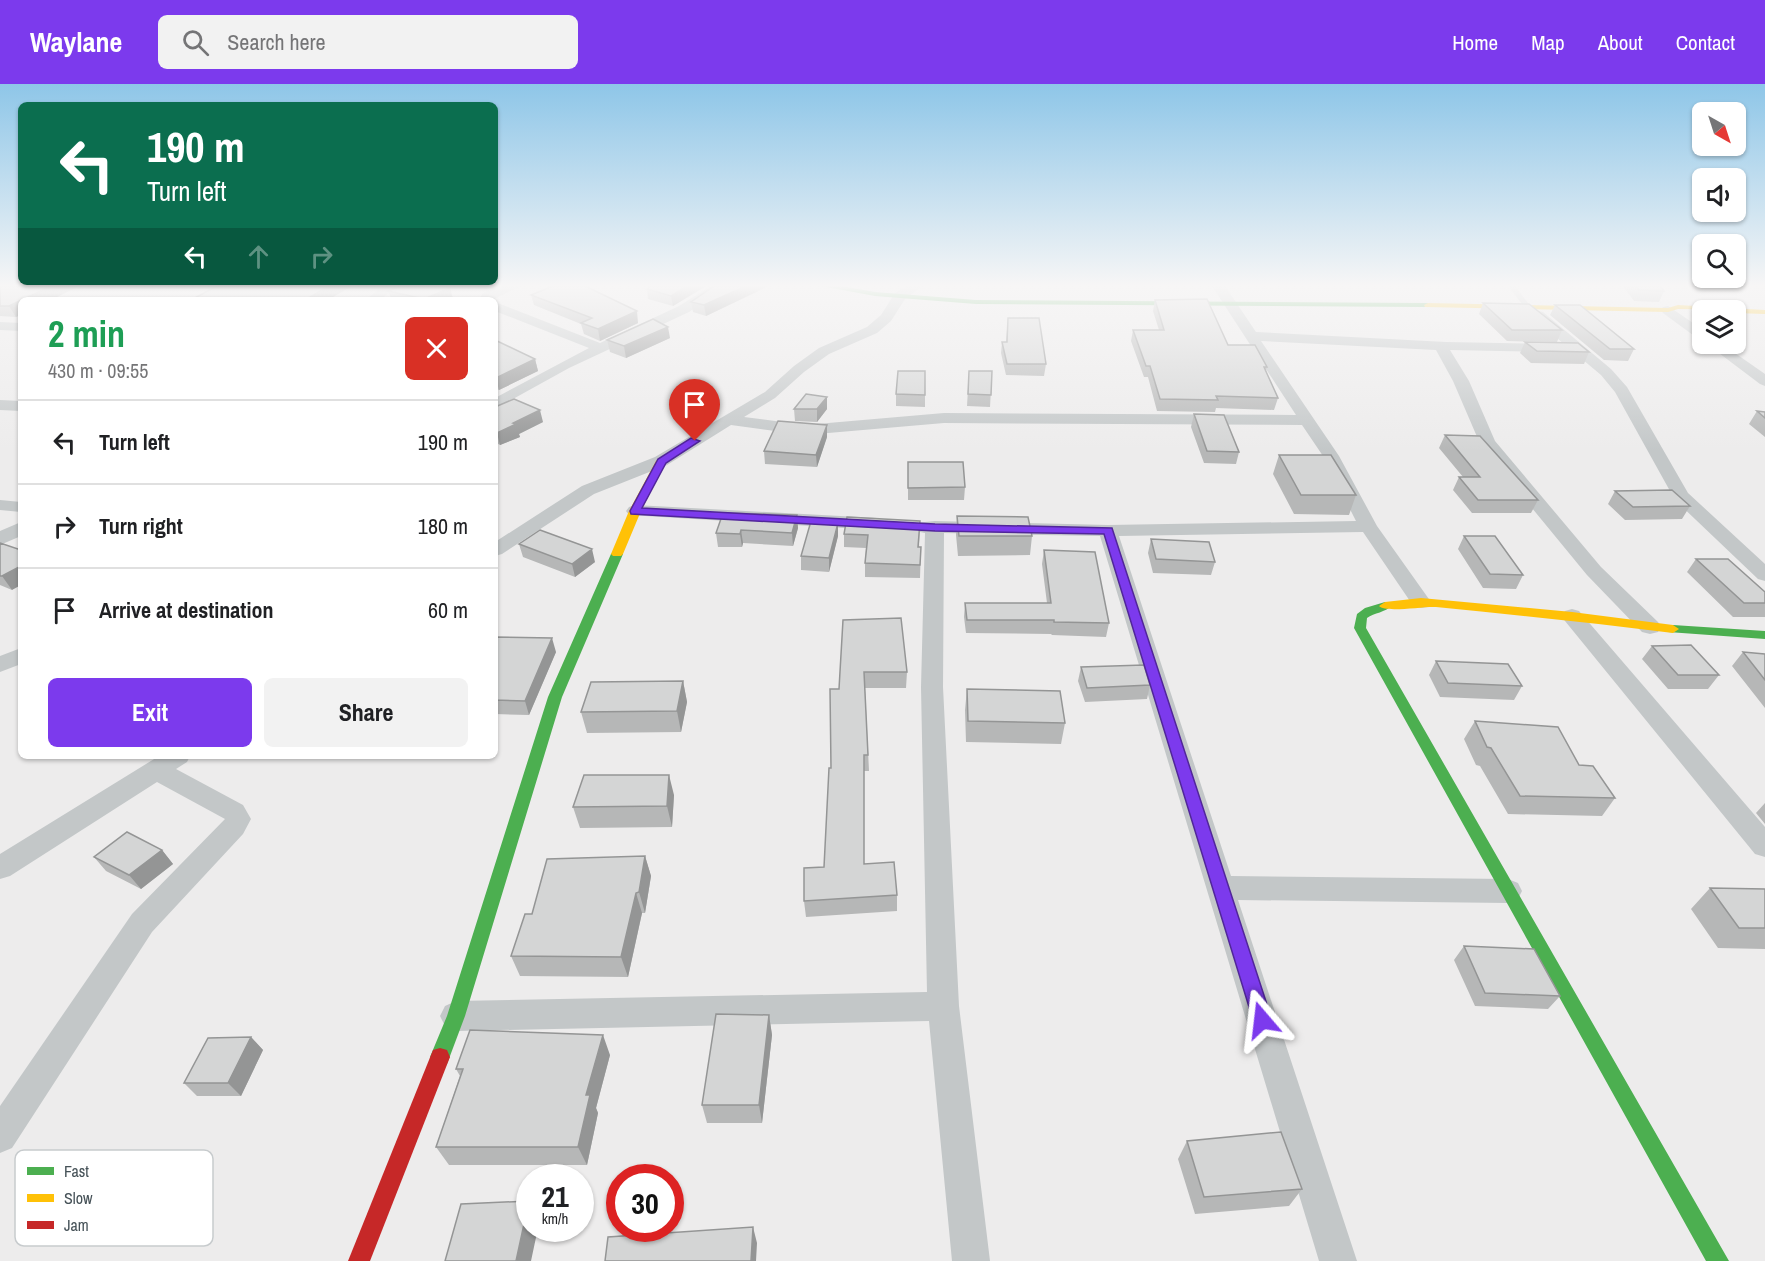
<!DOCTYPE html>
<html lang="en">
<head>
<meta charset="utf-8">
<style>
	body { margin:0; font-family:"Archivo Narrow",sans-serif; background:#f2f2f2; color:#202124; height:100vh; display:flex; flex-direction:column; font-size:22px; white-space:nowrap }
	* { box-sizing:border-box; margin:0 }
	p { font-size:20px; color:#757577 }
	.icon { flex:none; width:33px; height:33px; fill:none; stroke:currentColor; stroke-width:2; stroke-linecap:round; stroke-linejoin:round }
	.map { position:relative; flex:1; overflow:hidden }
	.sheet { position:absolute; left:18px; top:213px; width:480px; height:462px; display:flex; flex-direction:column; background:#fff; border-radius:9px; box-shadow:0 2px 4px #0004 }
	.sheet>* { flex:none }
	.hud { position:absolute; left:18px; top:18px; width:480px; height:183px; border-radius:9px; box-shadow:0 2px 4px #0004; background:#0b6e4f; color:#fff; overflow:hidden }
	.needle { width:39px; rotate:141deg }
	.fabs { position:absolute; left:1692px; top:18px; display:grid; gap:12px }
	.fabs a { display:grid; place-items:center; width:54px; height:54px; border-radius:9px; background:#fff; box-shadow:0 2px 4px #0004; font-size:30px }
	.speed { position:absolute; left:516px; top:1080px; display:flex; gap:12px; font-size:30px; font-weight:700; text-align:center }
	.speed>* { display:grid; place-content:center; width:78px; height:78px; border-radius:50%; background:#fff; box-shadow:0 2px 4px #0004; line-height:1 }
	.speed small { font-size:15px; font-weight:400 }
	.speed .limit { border:9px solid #d22; background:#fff; color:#111 }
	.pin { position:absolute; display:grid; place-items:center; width:51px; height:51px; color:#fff; margin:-62px -26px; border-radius:50% 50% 50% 0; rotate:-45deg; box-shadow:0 0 6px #0007 }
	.pin .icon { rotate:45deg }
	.me { position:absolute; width:66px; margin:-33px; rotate:343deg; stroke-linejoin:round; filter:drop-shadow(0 0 4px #0008) }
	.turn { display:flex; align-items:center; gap:21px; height:126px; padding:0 30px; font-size:27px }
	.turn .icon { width:78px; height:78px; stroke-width:2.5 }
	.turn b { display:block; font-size:42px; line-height:51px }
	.lanes { display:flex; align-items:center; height:57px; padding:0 30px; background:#0003; justify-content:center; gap:30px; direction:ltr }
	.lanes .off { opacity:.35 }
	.round { display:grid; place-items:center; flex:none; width:63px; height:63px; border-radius:9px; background:#f2f2f2 }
	.head { display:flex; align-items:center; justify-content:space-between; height:102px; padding:0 30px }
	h1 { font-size:36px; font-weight:800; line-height:45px; color:#1e9e55 }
	.primary-button { display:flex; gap:12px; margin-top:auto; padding:12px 30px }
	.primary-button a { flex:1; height:69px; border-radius:9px; background:#7c3aed; color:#fff; font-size:24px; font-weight:800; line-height:69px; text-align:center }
	.primary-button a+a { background:#f2f2f2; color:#202124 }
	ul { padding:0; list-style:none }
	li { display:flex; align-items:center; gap:18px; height:84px; padding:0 30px; border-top:2px solid #e0e0e0 }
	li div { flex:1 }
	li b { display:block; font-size:22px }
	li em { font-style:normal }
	header { display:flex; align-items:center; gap:36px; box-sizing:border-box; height:84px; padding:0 30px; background:#7c3aed; color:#fff }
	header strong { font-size:28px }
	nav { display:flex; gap:33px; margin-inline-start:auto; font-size:21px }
	.search { width:420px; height:54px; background:#f2f2f2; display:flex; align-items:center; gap:15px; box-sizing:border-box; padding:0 21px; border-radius:9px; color:#757577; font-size:22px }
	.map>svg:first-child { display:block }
</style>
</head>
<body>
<header>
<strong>Waylane</strong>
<div class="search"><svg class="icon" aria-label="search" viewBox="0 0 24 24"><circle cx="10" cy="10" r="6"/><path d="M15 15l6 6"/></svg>Search here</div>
<nav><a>Home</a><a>Map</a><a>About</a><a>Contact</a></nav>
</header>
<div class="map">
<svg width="1765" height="1177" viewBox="0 0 1765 1177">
	<rect width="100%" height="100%" fill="#edecec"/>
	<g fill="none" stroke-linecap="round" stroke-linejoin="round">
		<path fill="#c3c7c8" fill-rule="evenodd" d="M1508,202H1515L1531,223L1529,224H1525Z"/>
		<path fill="#c3c7c8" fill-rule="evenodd" d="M382,202H397L380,216H366Z
			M502,202H521L492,216H479L483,209Z
			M711,202H727L689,228L569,284L495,325V314L589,264L495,227V218L600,259L679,222Z
			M906,202H922L905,215L891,237L877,249L829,270L804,288L775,314L744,333L805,341L944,329L1296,331L1212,202H1225L1256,248L1446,258L1552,260L1559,264L1552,268L1450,266L1469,297L1495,357L1601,483L1658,538L1661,543L1658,548L1650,550L1642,548L1587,491L1481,362L1453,297L1436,266L1261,257L1339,372L1377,442L1431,518L1428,523L1421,524L1414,523L1363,448L1119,452L1231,792L1508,795L1518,799L1522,807L1518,815L1508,819L1238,816L1357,1177H1319L1100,452L944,449L943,603L959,922L990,1177H952L929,937L456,947L445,942L440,932L445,922L456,917L927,908L921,603L925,449L915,447L913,443L915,439L935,437L1108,441L1356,437L1323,372L1302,341L944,339L805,351L731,341L667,381L594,410L502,470L495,472V458L582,402L655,373L765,308L794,282L819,264L867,243L881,231L895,209Z
			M1668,222L1702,245V255L1697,254L1663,229L1661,226L1663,223Z
			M1538,227L1543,228L1611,285L1627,303L1688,409L1765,480V497L1758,495L1675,416L1615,308L1601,291L1533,234L1531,231L1533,228Z
			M0,238L21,239V247L0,246Z
			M1707,260H1722L1765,290V302L1760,300Z
			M0,316L21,317V327L0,326Z
			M0,416L21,418V428L0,426Z
			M635,421L877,434L884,436L886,440L884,444L877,446L629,431L626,427L629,423Z
			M21,438V452L0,461V447Z
			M1572,525L1579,527L1765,743V773L1755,770L1565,537L1561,532L1565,527Z
			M21,564V580L0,588V572Z
			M159,672H190L187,678L176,685L243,721L251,735L243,750L152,848L12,1064L0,1069V1022L132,830L225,735L157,698L10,792L0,795V770Z"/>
		<path fill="#4caf50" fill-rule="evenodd" d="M821,202H841L875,208L976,216L1428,219L1432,221L1428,223L976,220L875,212Z
			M617,466L623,470L562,613L465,932L447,980L440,982L433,980L430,973L447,932L548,613L611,470Z
			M1385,518L1389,519L1391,522C1386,528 1374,529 1367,534L1366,544L1729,1177H1706L1354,544L1357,530L1365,524Z
			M1673,541L1765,547V555L1668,548L1667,545Z"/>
		<path fill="#ffc107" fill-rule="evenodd" d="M1428,219L1668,224L1678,221L1765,226V230L1736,229V226L1678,225L1668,228L1425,223L1424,221Z
			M661,374L666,377L641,427L623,470L621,472H613L611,470L629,427L656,377Z
			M1421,514L1572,528L1673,541L1679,545L1673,549C1594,539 1515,531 1436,523C1424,522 1385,529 1379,522L1385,518Z"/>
		<path fill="#c62828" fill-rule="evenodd" d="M440,964L447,966L450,973L370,1177H348L433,966Z"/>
	</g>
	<path fill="#b6b7b7" d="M0,202H79L51,216H21L16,233L0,232Z
		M651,202H706L673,222L648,215L647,205Z
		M1623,202H1660L1664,207L1659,218L1634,217Z
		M450,204L453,215L450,216H392L388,207Z
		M761,206L706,232L693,228L691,218Z
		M531,211L638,239L600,257L584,250L581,240L534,221Z
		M1155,216L1228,261L1267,283L1266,287L1278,314L1274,326L1216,324L1215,328L1157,327L1148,293H1144L1131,257L1133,246H1159L1153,227Z
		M1483,219L1562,246L1557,258L1507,257L1479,230Z
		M1555,221L1634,265L1628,277L1604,276L1550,231Z
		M1008,234L1046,280L1044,292L1006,291L1001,269L1002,258H1006Z
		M670,254L626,274L610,268L607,256Z
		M495,256L535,275L538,287L499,306L495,304Z
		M1525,258L1589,268L1584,280L1531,279L1520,269Z
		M925,287V323L896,322V310Z
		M969,287H992L990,323L967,322Z
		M495,323L543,338L519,350L520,353L500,361L495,358Z
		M794,325H827L817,338L795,337Z
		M1757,327L1765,328V353L1749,340Z
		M1194,330L1239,368L1236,380L1204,379L1191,343Z
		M827,341V353L817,383L765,380L764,367Z
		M1445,351L1538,416L1531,429H1472L1453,406L1459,393H1463L1439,364Z
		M1279,371L1356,411L1349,431L1294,430L1273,390Z
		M908,378L965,403L964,416H908Z
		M1615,407L1690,422L1682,435L1625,436L1608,420Z
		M797,431L798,444L793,462L743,459L742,463H718L716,449Z
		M957,432L1032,452L1030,471L958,472L956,451Z
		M920,437L919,463H921L920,494L865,493V479L866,464L844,463V450Z
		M838,439V452L829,488L801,486V472Z
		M1464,452L1523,491L1516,505L1483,504L1458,465Z
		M1151,455L1215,478L1211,491L1153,489L1148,469Z
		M0,459L12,506L0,501Z
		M519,460L595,478L575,493L523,473Z
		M1044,466L1109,539L1106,553L1052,551L1051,550L966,549L964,533L965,519H1047L1042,480Z
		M1696,475L1765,519V533H1733L1687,488Z
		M843,536L907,588L906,604H865L869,687H864V780L897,811V827L806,833L804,817L824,783L831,684L839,605Z
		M495,553L556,568L529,631L495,630Z
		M1652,562L1719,591L1708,605H1668L1642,575Z
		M1743,568L1765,570V624L1732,582Z
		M1436,577L1522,602L1514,616L1440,613L1429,591Z
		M1081,583L1150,601L1147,615L1085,618L1078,597Z
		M683,597L687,618L681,648L587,649L581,628Z
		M967,605L1065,639L1061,660L966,658L965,626Z
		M1475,637L1579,681L1615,714L1602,732L1508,730L1480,682L1476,681L1464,655Z
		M674,711L672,743L580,744L573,723Z
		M1765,719V740L1756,729Z
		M162,766L173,780L141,805L106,787L94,773Z
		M645,772L651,792L645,829H642L628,893L520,892L511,872L532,830Z
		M1710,804L1765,805V865L1718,864L1691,825Z
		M1464,862L1560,912L1548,925L1475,922L1454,876Z
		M769,931L772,951L762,1039H707L702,1021Z
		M251,953L263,966L241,1012H197L184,999Z
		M610,971L596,1024L598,1029L587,1081H449L436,1063L460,992L456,985Z
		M1187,1057L1302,1105L1289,1122L1195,1130L1178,1075Z"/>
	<path fill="#949595" d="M51,202H79L51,216H22Z
		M329,202H352L328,216H305Z
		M687,202H706L673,222L671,212Z
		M746,202H768L706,232L704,221Z
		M450,204L453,215L450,216H425L424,215Z
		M21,217V231L16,233L9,222Z
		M637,227L638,239L600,257L598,245Z
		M668,243L670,254L626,274L624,262Z
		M535,275L538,287L499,306L496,294Z
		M827,313V325L817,338V325Z
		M540,326L543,338L519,350L520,353L500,361L497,349L513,339Z
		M827,341V353L817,383L816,371Z
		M797,431L798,444L793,462L792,449Z
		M838,439V452L829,488V474Z
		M741,446L743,459L742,463L740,450Z
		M592,465L595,478L575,493L572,480Z
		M21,482V501L12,506L2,492Z
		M552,554L556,568L529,631L525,617Z
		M683,597L687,618L681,648L677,627Z
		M669,691L674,711L672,743L667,722Z
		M162,766L173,780L141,805L129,791Z
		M645,772L651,792L645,829L639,808Z
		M636,809L642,829L628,893L621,873Z
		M769,931L772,951L762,1039L759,1021Z
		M603,951L610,971L596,1024L598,1029L587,1081L578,1063L586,1011Z
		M251,953L263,966L241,1012L228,999Z
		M529,1117L530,1144H538L531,1177H516Z
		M753,1143L757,1159L756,1177H751Z"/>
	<path fill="#d4d5d5" stroke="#949595" stroke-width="1.5" d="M0,202H51L9,222H0Z
		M217,202H329L305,216H191Z
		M401,202H445L450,204L424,215L388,207Z
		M553,202H585L637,227L598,245L581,239L592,234L531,211Z
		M651,202H687L671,212L647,205Z
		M714,202H746L704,221L691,218Z
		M1636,202H1660L1664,207L1639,206Z
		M1207,215L1228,261H1255L1267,283H1264L1278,314L1216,312L1218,316L1160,315L1150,282H1146L1133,246H1164L1155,216Z
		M1483,219L1529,220L1562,246H1512Z
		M1555,221H1580L1634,265H1610Z
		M1008,234H1039L1046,280H1007L1002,258H1007Z
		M653,235L668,243L624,262L607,256Z
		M495,256L535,275L496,294H495Z
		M1525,258L1578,259L1589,268L1537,267Z
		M898,287H925V311L896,310Z
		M969,287H992L991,311L968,310Z
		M806,310L827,313L817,325H794Z
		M514,315L540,326L513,339L516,340L497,349L495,348V323Z
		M1757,327L1765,328V334Z
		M1194,330L1224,331L1239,368L1207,367Z
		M778,337L827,341L816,371L764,367Z
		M1445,351L1480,352L1538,416H1478L1459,393H1480Z
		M1279,371H1331L1356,411H1301Z
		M908,378H963L965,403L908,404Z
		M1672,406L1690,422L1633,423L1615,407Z
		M723,429L797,431L792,449L741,446L740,450L716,449Z
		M957,432L1028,433L1032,452H959Z
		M847,433L920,437L918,463H921L920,481L865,479L868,451L844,450Z
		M811,437L838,439L829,474L801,472Z
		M540,446L592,465L572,480L519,460Z
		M1464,452H1495L1523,491L1490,490Z
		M1151,455L1209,458L1215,478L1156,475Z
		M0,459L21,466V482L2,492H0Z
		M1044,466L1095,468L1109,539L1054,538V536H967L965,519H1051Z
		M1696,475H1728L1765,508V519H1744Z
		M901,534L907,588H864L868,671H864V780L894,778L897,811L804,817V784L824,783L829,684H831L830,605H839L843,536Z
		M495,553L552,554L525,617L495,616Z
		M1691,561L1719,591H1678L1652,562Z
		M1743,568L1765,570V596Z
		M1436,577L1508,580L1522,602L1448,599Z
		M1144,581L1150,601L1087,604L1081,583Z
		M683,597L677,627L581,628L591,598Z
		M967,605L1060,607L1065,639L968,637Z
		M1475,637L1558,643L1579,681L1593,682L1615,714L1520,712L1491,664L1487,663Z
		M584,691H669L667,722L573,723Z
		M127,748L162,766L129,791L94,773Z
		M645,772L639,808L636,809L621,873L511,872L525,830H532L547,775Z
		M1710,804L1765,805V844H1739Z
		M1464,862L1534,865L1560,912L1485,909Z
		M716,930L769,931L759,1021H702Z
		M470,946L603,951L586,1011H590L578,1063H436L463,985H456Z
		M251,953L228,999H184L208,954Z
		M1281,1048L1302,1105L1204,1113L1187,1057Z
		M529,1117L516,1177H445L461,1120Z
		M753,1143L751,1177H605L608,1153Z"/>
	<linearGradient id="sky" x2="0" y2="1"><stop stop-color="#8ec6e8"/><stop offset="0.55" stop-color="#f7f6f6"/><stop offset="1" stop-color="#f7f6f6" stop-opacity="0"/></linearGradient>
	<rect width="1765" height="367" fill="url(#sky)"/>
	<path fill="#7c3aed" stroke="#51269a" stroke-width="1.5" d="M691,354L700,357L666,379L642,424L935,440L1112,444L1272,936L1269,942L1262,945L1256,942L1253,936L1104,450L935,447L631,430L630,427L658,375Z"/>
	<rect x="15" y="1066" width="198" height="96" rx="9" fill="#fff" stroke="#c7cbcd" stroke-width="1.5"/>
	<rect x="27" y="1083" width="27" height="8" fill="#4caf50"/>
	<rect x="27" y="1110" width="27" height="8" fill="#ffc107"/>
	<rect x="27" y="1137" width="27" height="8" fill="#c62828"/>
	<g font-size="16" fill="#455157">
		<text x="64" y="1093">Fast</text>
		<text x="64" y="1120">Slow</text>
		<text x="64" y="1147">Jam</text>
	</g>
</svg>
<div class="fabs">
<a><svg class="needle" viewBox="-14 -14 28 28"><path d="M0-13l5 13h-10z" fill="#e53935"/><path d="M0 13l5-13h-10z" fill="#757577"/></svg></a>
<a><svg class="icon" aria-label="sound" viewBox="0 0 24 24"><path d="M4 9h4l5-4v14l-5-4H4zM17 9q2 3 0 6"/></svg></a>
<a><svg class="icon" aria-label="search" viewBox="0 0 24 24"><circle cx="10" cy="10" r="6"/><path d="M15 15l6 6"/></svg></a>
<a><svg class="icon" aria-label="layers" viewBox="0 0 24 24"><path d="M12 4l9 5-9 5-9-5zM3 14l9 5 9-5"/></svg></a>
</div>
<div class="speed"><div>21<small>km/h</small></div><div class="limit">30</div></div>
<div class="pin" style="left:695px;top:357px;background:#d93025"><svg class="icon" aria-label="arrive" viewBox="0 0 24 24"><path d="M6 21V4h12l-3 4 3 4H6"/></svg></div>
<svg class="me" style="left:1262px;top:936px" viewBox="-20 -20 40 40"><path d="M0-17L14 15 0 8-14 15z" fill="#7c3aed" stroke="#fff" stroke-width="4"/></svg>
<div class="hud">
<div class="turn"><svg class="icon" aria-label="left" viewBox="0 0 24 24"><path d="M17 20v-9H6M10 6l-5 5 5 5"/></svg><div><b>190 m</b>Turn left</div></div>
<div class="lanes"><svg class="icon" aria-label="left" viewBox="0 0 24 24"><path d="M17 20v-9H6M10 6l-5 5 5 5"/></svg><svg class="icon off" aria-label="ahead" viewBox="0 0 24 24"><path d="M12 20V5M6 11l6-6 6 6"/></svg><svg class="icon off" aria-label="right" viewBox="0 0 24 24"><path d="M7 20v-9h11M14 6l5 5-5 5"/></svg></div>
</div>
<section class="sheet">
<div class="head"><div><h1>2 min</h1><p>430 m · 09:55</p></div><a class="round" style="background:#d93025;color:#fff"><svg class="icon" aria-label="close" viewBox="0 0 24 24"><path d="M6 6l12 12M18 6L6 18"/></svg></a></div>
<ul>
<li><svg class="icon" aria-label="left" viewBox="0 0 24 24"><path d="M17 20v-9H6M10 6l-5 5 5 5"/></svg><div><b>Turn left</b></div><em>190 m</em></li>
<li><svg class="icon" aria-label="right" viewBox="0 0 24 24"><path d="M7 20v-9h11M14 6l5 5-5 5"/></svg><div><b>Turn right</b></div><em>180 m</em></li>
<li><svg class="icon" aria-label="arrive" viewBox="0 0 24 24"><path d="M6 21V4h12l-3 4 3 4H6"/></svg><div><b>Arrive at destination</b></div><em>60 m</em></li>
</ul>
<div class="primary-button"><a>Exit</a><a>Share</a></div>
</section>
</div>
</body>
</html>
